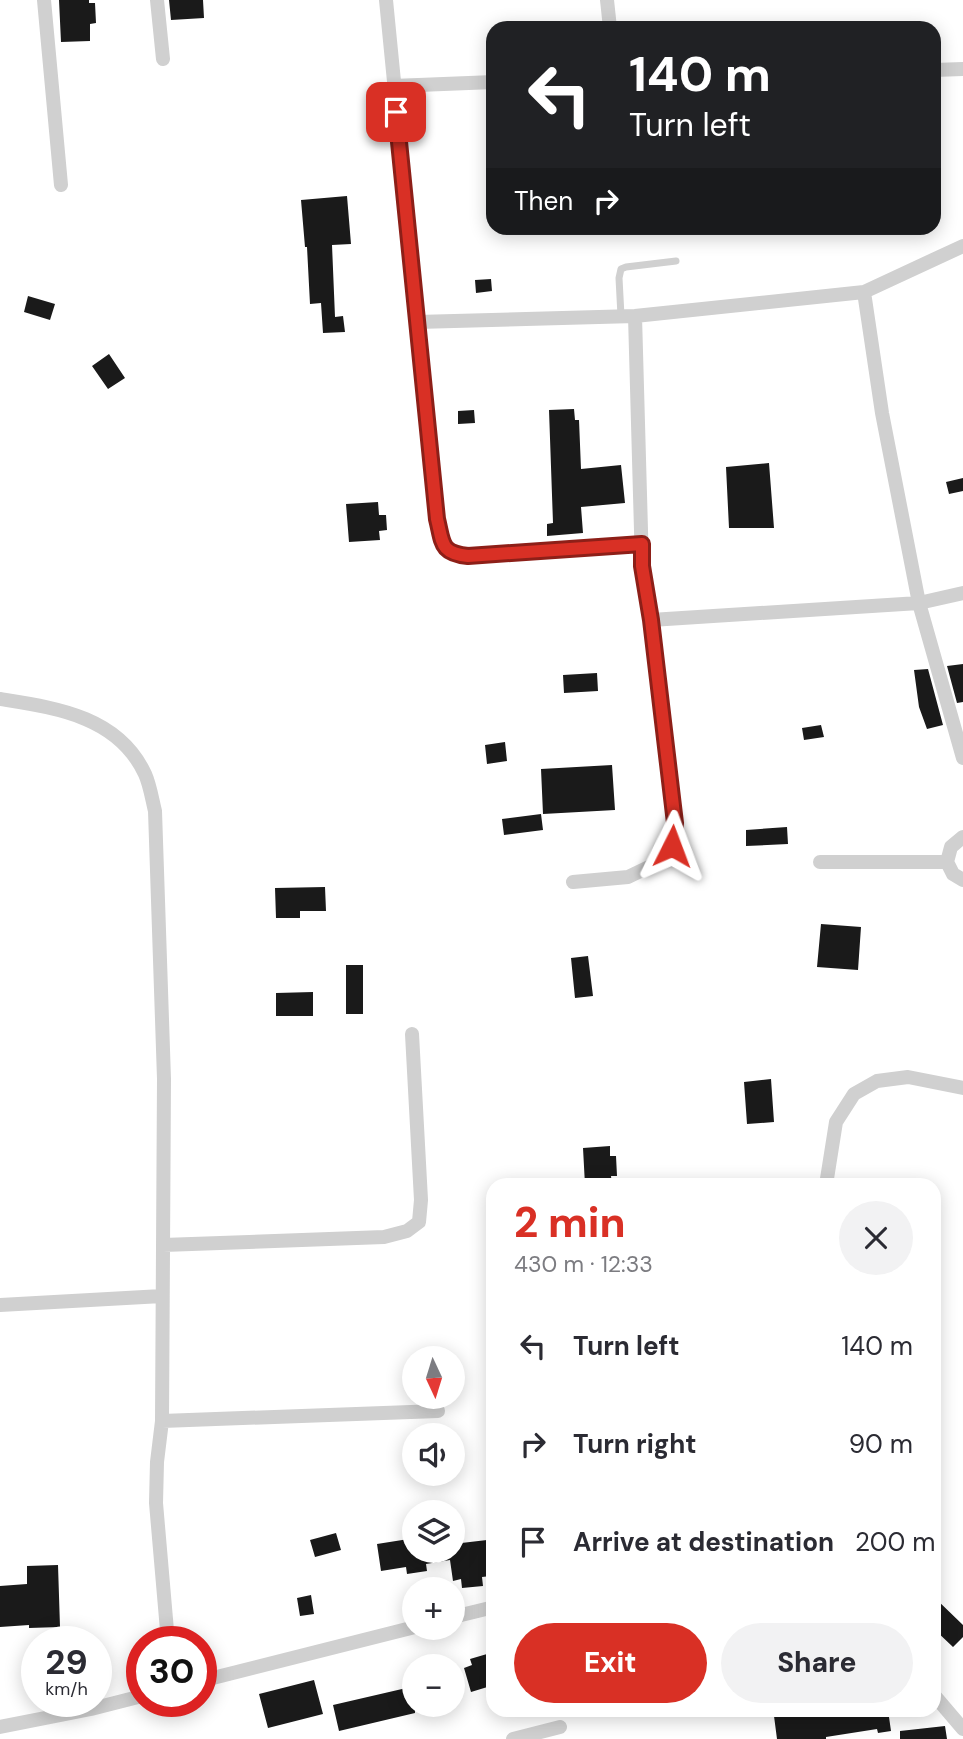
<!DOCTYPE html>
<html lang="en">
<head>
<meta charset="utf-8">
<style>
	body { margin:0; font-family:"DM Sans",sans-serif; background:#f2f2f3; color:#2b2b33; height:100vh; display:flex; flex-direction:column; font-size:26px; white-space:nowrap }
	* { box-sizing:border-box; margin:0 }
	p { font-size:23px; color:#7c7c81 }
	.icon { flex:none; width:38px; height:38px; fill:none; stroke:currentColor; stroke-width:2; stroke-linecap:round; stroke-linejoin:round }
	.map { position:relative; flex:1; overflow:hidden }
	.side { position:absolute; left:486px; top:1178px; width:455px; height:539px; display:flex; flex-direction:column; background:#fff; border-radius:21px; box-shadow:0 4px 18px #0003 }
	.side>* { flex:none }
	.guide { position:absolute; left:486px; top:21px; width:455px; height:214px; border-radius:21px; box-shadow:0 4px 18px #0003; background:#202124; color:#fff; overflow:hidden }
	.needle { width:46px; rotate:176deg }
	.controls { position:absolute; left:402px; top:1346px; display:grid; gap:14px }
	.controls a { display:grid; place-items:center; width:63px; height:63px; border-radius:50%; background:#fff; box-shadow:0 4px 18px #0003; font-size:35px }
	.speed { position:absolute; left:21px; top:1626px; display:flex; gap:14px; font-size:35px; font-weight:700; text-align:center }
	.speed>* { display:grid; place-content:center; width:91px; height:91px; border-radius:50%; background:#fff; box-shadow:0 4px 18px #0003; line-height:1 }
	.speed small { font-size:18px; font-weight:400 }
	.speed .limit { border:10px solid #d22; background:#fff; color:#111 }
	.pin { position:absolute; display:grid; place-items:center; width:60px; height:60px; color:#fff; margin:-30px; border-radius:14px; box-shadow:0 4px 10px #0006 }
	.me { position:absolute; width:77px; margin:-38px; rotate:3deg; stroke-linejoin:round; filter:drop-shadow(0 0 5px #0008) }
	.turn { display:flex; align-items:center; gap:24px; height:147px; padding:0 28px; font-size:32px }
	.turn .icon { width:91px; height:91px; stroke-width:2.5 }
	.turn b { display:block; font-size:49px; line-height:60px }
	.then { display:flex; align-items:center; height:66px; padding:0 28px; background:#0003; gap:14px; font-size:26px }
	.round { display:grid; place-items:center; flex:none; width:74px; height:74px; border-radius:37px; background:#f2f2f3 }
	.head { display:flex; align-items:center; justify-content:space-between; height:119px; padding:0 28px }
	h1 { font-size:42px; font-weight:800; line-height:52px; color:#d93025 }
	.action { display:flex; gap:14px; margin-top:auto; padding:14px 28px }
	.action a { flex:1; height:80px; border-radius:42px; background:#d93025; color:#fff; font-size:28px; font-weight:800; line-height:80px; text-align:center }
	.action a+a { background:#f2f2f3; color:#2b2b33 }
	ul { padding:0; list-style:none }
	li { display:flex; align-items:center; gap:21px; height:98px; padding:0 28px }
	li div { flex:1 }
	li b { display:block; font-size:26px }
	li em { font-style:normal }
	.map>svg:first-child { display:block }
</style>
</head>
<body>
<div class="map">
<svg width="963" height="1739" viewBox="0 0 963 1739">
	<rect width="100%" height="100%" fill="#fff"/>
	<path fill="#1a1a1a" d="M59,0H89V3H95L96,23L90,24V41L61,42Z
		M169,0H203L204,18L171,20Z
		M347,196L351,244L332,245L335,317L343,316L345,332L323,333L321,303L310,304L307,247H305L301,200Z
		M491,279L492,291L476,293L475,280Z
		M28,296L55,304L50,320L24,312Z
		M109,354L125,378L108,389L92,366Z
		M574,409L575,420H579L581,469L621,465L625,503L581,507L583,533L547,536V524L553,523L549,410Z
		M474,410L475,423L458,424V411Z
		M769,463L774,528H729L726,467Z
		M963,478V491L949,494L946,482Z
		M378,502L379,515H386L387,530L379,531L380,540L349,542L346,504Z
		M963,664V702L957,703L947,666Z
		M928,669L943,725L927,729L919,707L914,670Z
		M597,673L598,691L564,693L563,675Z
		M821,725L824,737L804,740L802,728Z
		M505,742L507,761L487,764L485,745Z
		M612,765L615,810L543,814L541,769Z
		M541,814L543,830L504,835L502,819Z
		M787,827L788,844L746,846V830Z
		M325,887L326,911H300V918H276L275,888Z
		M821,924L861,927L858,970L817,967Z
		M588,956L593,996L575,998L571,958Z
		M346,965H363V1014H346Z
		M313,992V1016H276V993Z
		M771,1079L774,1122L747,1124L744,1082Z
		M610,1146V1156H616L617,1176H611L612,1185H585L583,1148Z
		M336,1533L341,1550L315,1557L310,1540Z
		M415,1538V1550H453V1544L487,1540L491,1576L482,1577L483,1586L462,1588L461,1579L453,1581L450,1560L426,1564L427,1571L407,1574L406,1567L381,1571L377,1544Z
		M58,1565L60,1627L29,1628V1625L0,1627V1586L27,1584V1566Z
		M311,1595L314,1614L300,1616L297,1598Z
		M934,1597L963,1625V1637L953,1647L934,1629Z
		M487,1654L489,1660L494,1659V1685L471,1692L464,1668L472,1665L470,1659Z
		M314,1680L323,1714L268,1728L259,1694Z
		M415,1686V1713L339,1731L333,1705Z
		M821,1710H888L891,1731L878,1733L877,1729L826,1737V1739H777L774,1716Z
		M945,1726L947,1739H900V1731Z"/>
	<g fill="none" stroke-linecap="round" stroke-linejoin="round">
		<path stroke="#d0d0d0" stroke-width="7" d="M621,316L619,278L621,269L626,267L676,261"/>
		<path stroke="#d0d0d0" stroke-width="14" d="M44,0L61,185
			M157,0L163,59
			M386,0L437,519C443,543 440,553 468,556L642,544
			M607,0L610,28
			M934,70L963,69
			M393,86L494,82
			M864,292L882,413L919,603L963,758
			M417,322L635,316L864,292L963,246
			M651,620L919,603L963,593
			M0,699C56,708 118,716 145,774C150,785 152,799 155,811L164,1079L162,1421L157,1462L156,1503L168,1642
			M963,837L951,847L947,862L953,874L963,880
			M820,862H947
			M573,882L628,877L653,865L672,846L675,823L651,620L642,566L635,316
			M826,1185L836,1122L854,1094L877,1081L908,1077L963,1088
			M163,1245L384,1237L407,1231L419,1222L421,1200L412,1034
			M0,1305L162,1296
			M162,1421L438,1411
			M453,1617L494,1607
			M201,1681L415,1627
			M934,1695L963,1729
			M0,1727L91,1709L142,1696
			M513,1739L560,1727"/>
	</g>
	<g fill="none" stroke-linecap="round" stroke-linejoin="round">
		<g stroke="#8d1f18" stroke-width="18">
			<path id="route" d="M396,112L437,519C443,543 440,553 468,556L642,544V566L651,620L675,823L672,846"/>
		</g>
		<use href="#route" stroke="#d93025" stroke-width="12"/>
	</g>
</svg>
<div class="controls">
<a><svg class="needle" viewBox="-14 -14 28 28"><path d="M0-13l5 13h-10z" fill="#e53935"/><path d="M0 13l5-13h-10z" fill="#7c7c81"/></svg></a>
<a><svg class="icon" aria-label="sound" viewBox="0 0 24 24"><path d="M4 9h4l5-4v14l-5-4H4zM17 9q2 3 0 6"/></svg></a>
<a><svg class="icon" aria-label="layers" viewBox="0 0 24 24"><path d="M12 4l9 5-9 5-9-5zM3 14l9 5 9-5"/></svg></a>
<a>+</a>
<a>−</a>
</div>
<div class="speed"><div>29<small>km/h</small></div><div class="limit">30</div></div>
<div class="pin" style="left:396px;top:112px;background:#d93025"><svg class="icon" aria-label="arrive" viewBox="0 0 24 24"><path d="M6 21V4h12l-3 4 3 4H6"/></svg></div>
<svg class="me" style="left:672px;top:846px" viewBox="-20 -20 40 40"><path d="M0-17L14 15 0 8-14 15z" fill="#d93025" stroke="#fff" stroke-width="4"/></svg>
<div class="guide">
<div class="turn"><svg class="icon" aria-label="left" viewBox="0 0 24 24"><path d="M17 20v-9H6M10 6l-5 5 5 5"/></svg><div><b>140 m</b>Turn left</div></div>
<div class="then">Then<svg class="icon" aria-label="right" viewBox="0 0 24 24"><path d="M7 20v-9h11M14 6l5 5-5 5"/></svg></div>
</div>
<section class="side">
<div class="head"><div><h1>2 min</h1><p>430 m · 12:33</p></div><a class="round"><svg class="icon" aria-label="close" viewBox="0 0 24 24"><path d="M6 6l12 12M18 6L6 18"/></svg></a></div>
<ul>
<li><svg class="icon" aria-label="left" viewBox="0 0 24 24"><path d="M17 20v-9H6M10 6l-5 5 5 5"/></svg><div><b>Turn left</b></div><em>140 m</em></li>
<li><svg class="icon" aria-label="right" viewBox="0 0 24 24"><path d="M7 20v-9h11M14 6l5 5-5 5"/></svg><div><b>Turn right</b></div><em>90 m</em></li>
<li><svg class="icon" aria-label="arrive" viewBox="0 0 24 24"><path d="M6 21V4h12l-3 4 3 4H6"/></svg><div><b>Arrive at destination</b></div><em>200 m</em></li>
</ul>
<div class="action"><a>Exit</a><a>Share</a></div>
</section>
</div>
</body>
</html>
